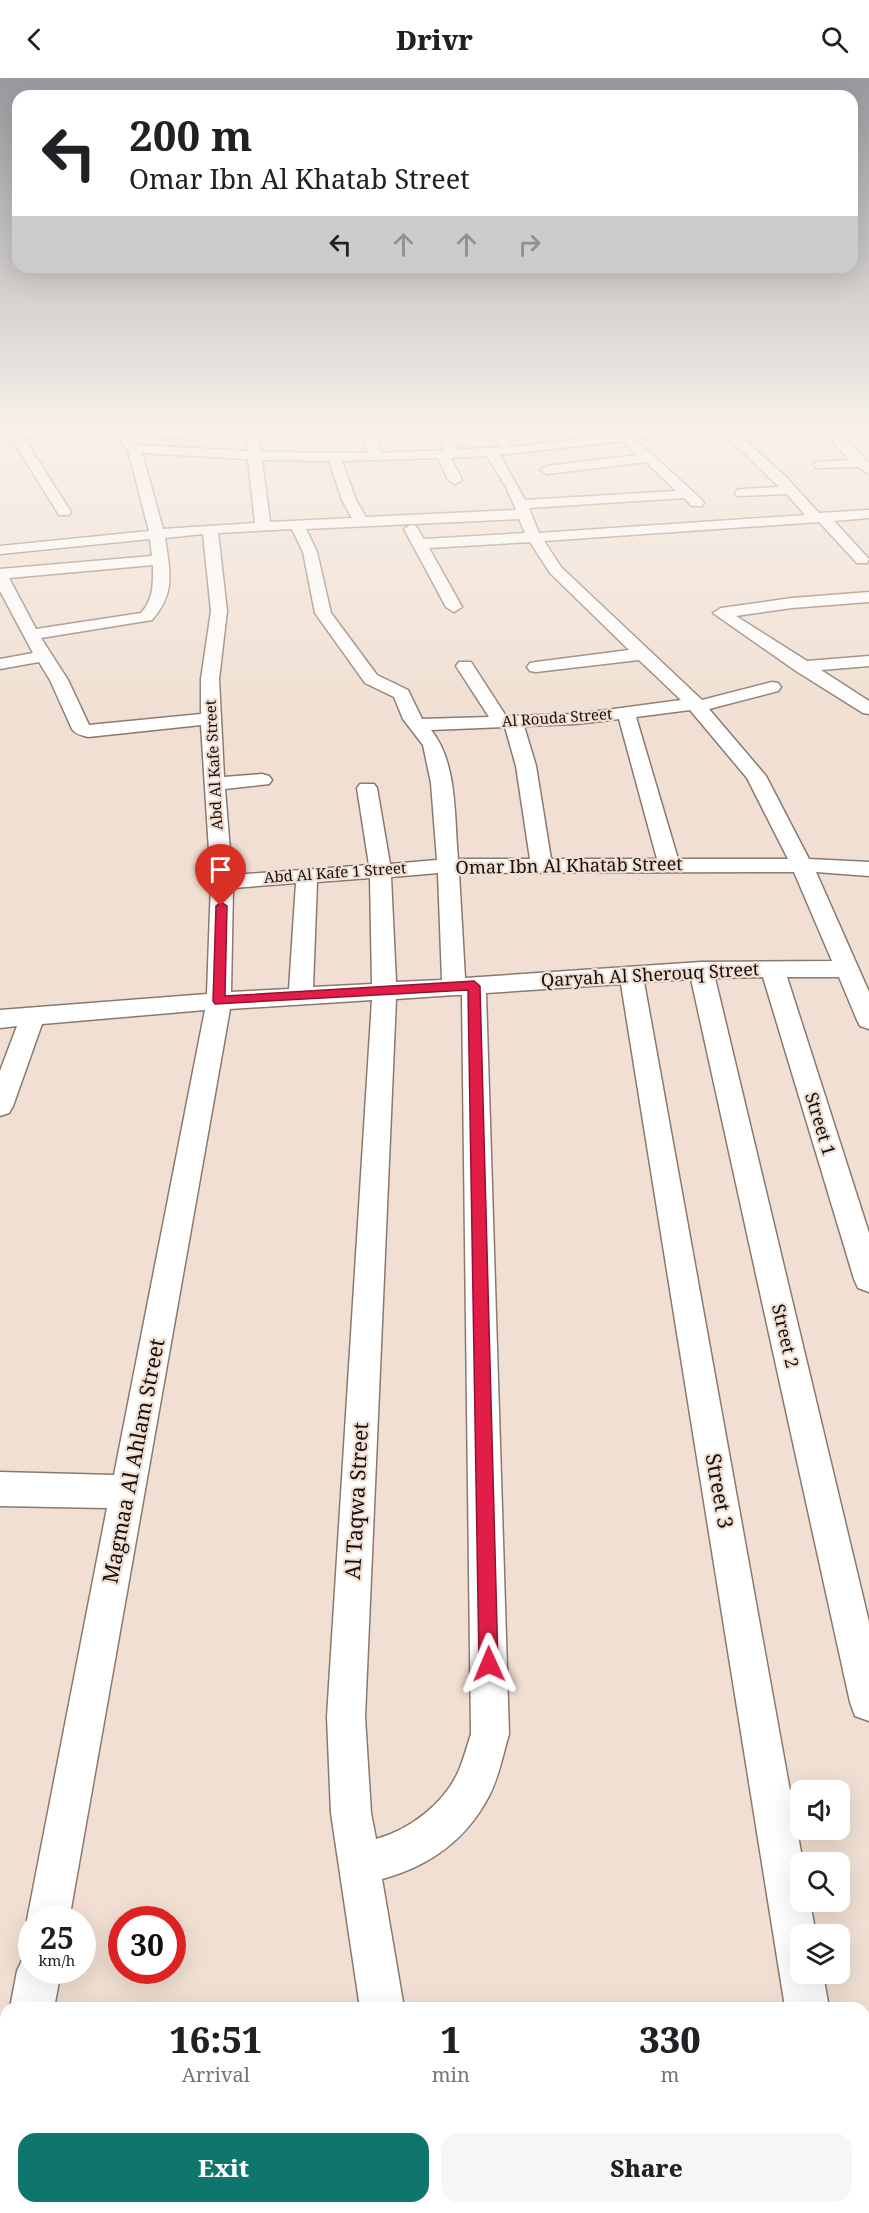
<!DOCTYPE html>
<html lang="en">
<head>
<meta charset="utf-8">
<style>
	body { margin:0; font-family:"Noto Serif",serif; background:#f6f6f6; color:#202124; height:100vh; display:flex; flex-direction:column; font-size:22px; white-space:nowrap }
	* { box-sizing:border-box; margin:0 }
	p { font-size:20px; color:#757577 }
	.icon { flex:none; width:33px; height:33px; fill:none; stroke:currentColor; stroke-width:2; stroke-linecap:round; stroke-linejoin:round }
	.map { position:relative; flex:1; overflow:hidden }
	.side { position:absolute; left:0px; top:1924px; width:870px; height:212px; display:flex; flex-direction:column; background:#fff; border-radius:18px 18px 0 0; box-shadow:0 6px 24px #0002 }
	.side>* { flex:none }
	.hud { position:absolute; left:12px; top:12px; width:846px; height:183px; border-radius:18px; box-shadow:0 6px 24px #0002; background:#fff; color:#202124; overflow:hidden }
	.fabs { position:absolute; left:790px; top:1702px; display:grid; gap:12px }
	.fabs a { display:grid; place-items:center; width:60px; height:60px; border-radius:12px; background:#fff; box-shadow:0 6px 24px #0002; font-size:30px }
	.speed { position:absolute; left:18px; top:1828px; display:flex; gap:12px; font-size:30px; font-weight:700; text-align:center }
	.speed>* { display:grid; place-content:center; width:78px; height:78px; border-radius:50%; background:#fff; box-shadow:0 6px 24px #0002; line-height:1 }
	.speed small { font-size:15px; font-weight:400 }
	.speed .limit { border:9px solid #d22; background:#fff; color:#111 }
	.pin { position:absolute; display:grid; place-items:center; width:51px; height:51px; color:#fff; margin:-62px -26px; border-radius:50% 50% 50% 0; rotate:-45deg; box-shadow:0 0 6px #0007 }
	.pin .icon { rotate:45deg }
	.me { position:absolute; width:66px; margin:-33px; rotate:359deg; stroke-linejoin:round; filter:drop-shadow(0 0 4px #0008) }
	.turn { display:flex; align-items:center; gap:21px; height:126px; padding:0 18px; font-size:27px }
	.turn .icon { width:78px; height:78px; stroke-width:2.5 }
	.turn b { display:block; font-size:42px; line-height:51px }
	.lanes { display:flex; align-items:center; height:57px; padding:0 18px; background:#0003; justify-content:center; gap:30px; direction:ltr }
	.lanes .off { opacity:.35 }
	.eta { display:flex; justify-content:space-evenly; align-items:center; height:102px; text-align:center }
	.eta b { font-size:36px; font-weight:800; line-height:42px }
	.primary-button { display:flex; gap:12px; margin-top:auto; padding:12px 18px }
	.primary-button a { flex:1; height:69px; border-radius:18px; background:#0f766e; color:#fff; font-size:24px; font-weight:800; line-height:69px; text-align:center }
	.primary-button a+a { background:#f6f6f6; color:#202124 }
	header { display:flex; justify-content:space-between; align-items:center; height:78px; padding:0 18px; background:#fff; font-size:27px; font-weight:800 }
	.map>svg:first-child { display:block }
</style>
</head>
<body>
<header><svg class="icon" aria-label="back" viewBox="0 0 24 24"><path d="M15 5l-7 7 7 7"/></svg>Drivr<svg class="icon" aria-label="search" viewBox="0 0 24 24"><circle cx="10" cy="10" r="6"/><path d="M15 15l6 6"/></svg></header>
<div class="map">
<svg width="869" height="2135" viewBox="0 0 869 2135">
	<rect width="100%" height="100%" fill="#f0dfd2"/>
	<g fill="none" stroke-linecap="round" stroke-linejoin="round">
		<g stroke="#8a7a6e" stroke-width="3">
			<path id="street" d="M10,348H22V352L58,348H99L93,352L23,359L71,434L69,437H59L12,361L0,362V354L9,353Z
				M109,348H122L138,367L248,373L246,355L165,360L159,356L165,352L238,348L334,349L328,353L258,356L261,374L368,375L361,348H373L381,375L445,372L436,348H448L458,371L501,370L487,348H499L513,369L635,354L654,348H672L636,362L702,422L704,425L702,428H692L684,420L529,430L539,455L805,437L787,416L737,418L735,415L737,412L742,411L779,409L716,348H729L784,397L819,435L869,432V440L834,443L869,481L867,485H857L819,444L544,463L561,489L702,622L772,604L778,605L781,609L778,613L709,631L766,698L809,781L869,784V798L816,794L869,914V951L860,948L857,942L839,899H787L869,1155V1214L858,1210L854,1201L763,899L715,900L869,1544V1643L855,1638L850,1624L691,901L644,904L803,1785H801V1824H810L816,1857H801V1896H823L829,1930L785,1929L621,906L486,915L509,1656C503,1676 499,1699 489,1718C466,1762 430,1788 382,1801L404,1930H360L331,1735L327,1639L372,922L230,931L69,1842H32V1854L27,1842L107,1430L0,1428V1394L114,1397L205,932L42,946L13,1028L9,1035L0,1038V993L17,948L0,950V932L207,916L211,804L201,647L88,659C82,657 76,657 72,651L50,602L39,584L0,591V581L33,575L0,513V491L152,478L150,461L0,476V468L149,453L128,372ZM623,363L638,377L547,388L540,392L547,396L646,384L676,413L525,422L500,377ZM142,375L248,381L255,445L163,451ZM487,378L506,409L516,432L366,439L356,422L342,383L438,380L448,402L455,406L462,402L451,380ZM262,382L329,383L342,422L352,440L270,444ZM519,441L525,455L424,461L416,448L411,447L404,451L446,529L454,534L462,529L429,470L530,464L550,495L629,572L536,584L530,585L527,589L530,593L536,594L639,582L681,622L576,636L506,638L471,584H459L456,588L489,639L422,641L408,612L377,597L331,535L317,474L306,451ZM292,451L303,474L315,535L365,605L394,619L403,641L423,667L431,705L437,782L390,786L377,710L374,706H360L357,710L369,787L232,797L225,711L269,706L272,702L269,698L262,696L224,699L219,601L227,533L218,455ZM203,456L211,533L201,601V636L89,647L68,602L41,560L152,542C176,515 170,493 165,460ZM153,487C153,505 154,521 141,535L36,551L9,500ZM690,632L747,700L788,781H678L636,639ZM619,641L657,781H551L536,688L524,648L576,646ZM505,649L516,688L530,781H458C454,740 458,685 431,652ZM794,794L832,883L701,884L465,900L459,795ZM438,795L442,902L396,904L391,799ZM370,800L372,906L313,909L317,804ZM296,805L289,911L231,914L233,810ZM455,917H462L471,1656C467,1668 464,1680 459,1692C445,1725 410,1752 376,1761L371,1735L365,1639L396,921Z
				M820,348H869V353L838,354L869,385V396L858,389L816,390L814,387L816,384L849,382Z
				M869,514V524L792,530L736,538L807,583L869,578V588L821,592L869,623V636L863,635L796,593L713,535L721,530L792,520Z
				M32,1874V1893H61L54,1930H10L17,1893L24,1878Z
				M6,2046V2119L1,2121L0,2049Z"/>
		</g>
		<use href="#street" fill="#fff" fill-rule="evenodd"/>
	</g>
	<linearGradient id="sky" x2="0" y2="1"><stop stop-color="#989a9e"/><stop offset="0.54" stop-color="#f8f1eb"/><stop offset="1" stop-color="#f8f1eb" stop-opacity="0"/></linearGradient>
	<rect width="869" height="647" fill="url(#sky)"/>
	<path fill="#e11d48" stroke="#92132f" stroke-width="1.5" d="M221,824L227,828L225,918L474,903L480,908L498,1586L495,1592L489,1595L482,1592L479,1586L468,912L215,926L213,923L216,828Z"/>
	<g text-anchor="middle" stroke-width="4.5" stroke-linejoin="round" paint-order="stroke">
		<g font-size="15" fill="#150f0b" stroke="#f0dfd2">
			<text transform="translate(557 640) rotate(-4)" y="5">Al Rouda Street</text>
			<text transform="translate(214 687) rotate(-93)" y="5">Abd Al Kafe Street</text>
			<text transform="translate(335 795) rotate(-4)" y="5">Abd Al Kafe 1 Street</text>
		</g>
		<g font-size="18" fill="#150f0b" stroke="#f0dfd2">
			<text transform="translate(569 788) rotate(-1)" y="6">Omar Ibn Al Khatab Street</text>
			<text transform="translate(650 897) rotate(-3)" y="6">Qaryah Al Sherouq Street</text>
			<text transform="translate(820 1046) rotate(73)" y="6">Street 1</text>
			<text transform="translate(785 1258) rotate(77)" y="6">Street 2</text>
		</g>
		<g font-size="21" fill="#150f0b" stroke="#f0dfd2">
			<text transform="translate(134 1383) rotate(-79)" y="7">Magmaa Al Ahlam Street</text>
			<text transform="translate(719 1413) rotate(80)" y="7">Street 3</text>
			<text transform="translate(357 1423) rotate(-87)" y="7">Al Taqwa Street</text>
		</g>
	</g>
</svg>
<div class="fabs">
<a><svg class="icon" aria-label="sound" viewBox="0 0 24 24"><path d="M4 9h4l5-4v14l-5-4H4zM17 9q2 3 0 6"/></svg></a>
<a><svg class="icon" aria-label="search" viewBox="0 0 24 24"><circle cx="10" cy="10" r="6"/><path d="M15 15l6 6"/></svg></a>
<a><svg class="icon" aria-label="layers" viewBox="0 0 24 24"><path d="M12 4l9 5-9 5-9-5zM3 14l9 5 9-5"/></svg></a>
</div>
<div class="speed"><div>25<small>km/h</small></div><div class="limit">30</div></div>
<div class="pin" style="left:221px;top:828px;background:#d93025"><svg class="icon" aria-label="arrive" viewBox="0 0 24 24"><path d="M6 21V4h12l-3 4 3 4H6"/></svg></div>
<svg class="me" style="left:489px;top:1586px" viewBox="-20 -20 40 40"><path d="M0-17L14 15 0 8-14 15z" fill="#e11d48" stroke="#fff" stroke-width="4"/></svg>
<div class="hud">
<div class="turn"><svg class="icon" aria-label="left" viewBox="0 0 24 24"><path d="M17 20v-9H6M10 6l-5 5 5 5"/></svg><div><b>200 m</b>Omar Ibn Al Khatab Street</div></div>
<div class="lanes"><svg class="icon" aria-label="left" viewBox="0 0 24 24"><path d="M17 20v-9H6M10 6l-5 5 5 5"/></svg><svg class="icon off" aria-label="ahead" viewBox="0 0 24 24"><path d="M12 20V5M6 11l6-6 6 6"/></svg><svg class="icon off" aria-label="ahead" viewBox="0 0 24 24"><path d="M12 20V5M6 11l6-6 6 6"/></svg><svg class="icon off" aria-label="right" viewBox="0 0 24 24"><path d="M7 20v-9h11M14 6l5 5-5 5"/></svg></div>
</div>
<section class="side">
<div class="eta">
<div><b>16:51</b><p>Arrival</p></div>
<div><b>1</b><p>min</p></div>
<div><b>330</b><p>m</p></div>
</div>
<div class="primary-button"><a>Exit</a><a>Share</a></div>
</section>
</div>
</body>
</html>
